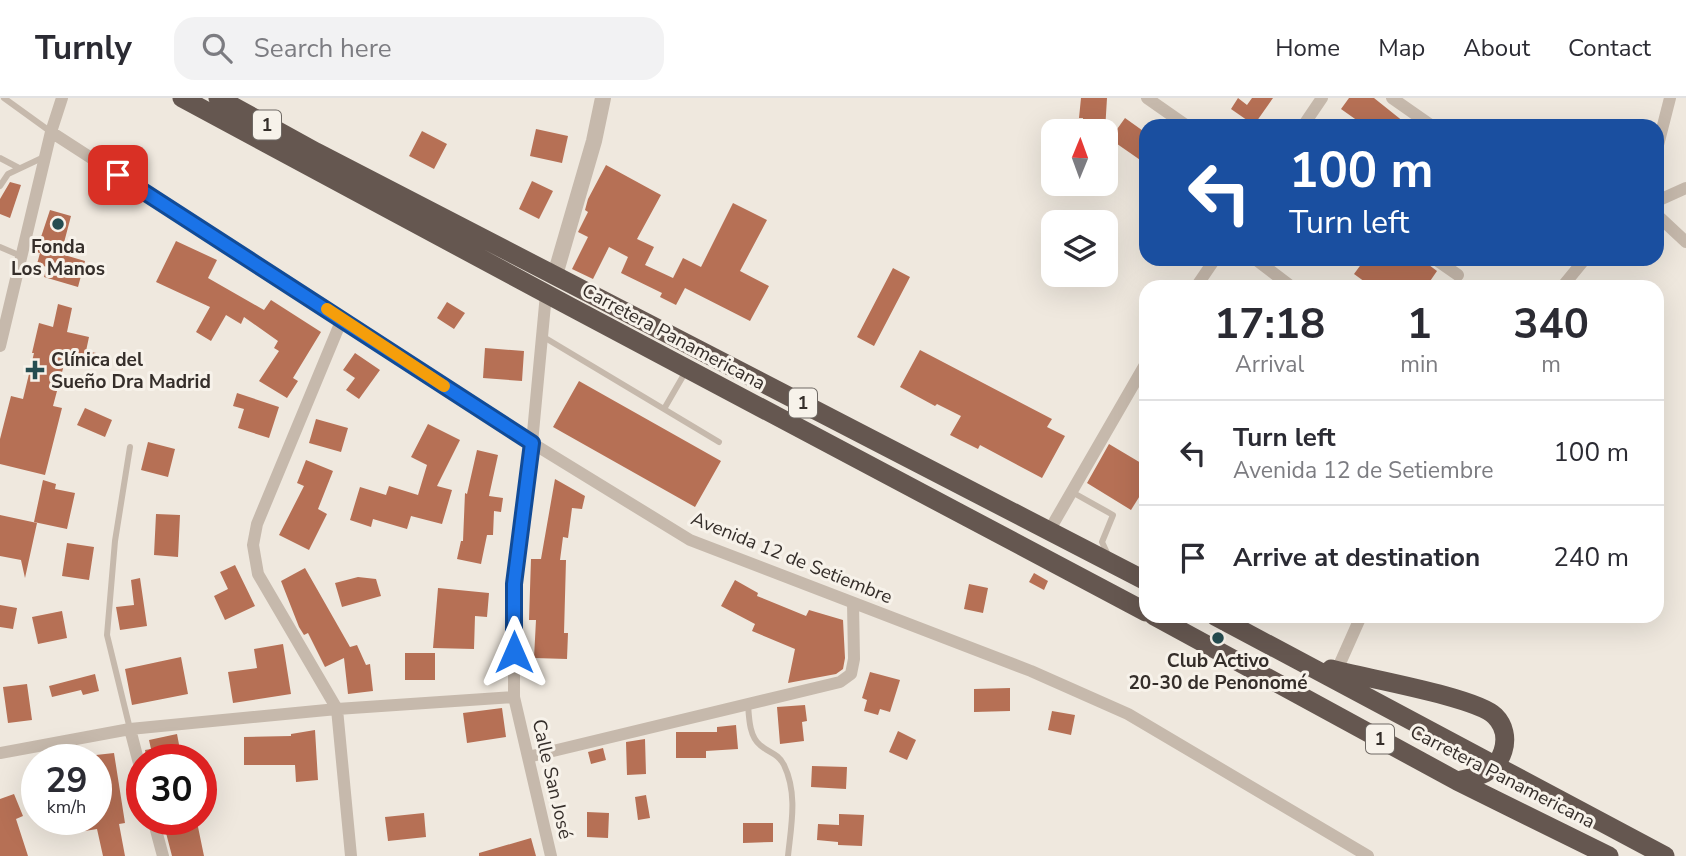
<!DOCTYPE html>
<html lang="en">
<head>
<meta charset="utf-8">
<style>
	body { margin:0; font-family:"Nunito Sans",sans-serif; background:#f2f2f3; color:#2b2b33; height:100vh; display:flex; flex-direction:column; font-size:26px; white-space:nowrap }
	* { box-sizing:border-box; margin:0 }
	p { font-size:23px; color:#7c7c81 }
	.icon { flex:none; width:38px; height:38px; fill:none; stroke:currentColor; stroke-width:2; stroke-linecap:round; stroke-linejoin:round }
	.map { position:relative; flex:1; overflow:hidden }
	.details { position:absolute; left:1139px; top:182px; width:525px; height:343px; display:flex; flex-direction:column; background:#fff; border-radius:21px; box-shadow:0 7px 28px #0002 }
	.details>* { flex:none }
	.top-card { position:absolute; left:1139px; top:21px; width:525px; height:147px; border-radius:21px; box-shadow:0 7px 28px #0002; background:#1a4fa0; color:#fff; overflow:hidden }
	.needle { width:46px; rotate:1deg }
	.fabs { position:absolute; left:1041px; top:21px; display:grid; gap:14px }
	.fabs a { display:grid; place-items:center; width:77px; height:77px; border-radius:14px; background:#fff; box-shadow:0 7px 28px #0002; font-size:35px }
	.speed { position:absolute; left:21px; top:646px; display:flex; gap:14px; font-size:35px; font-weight:700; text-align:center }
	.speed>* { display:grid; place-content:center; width:91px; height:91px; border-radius:50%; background:#fff; box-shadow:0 7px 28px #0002; line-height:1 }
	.speed small { font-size:18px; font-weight:400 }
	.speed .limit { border:10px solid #d22; background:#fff; color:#111 }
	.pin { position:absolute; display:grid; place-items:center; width:60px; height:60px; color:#fff; margin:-30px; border-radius:14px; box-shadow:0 4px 10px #0006 }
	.me { position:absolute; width:77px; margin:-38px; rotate:0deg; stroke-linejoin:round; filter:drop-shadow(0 0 5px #0008) }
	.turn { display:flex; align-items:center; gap:24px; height:147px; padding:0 35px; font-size:32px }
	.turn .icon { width:91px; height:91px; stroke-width:2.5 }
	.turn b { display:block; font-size:49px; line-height:60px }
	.eta { display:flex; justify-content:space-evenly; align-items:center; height:119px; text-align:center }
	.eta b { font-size:42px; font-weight:700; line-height:49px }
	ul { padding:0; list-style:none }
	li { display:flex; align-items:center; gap:21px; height:105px; padding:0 35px; border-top:2px solid #e1e1e2 }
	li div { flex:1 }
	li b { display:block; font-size:26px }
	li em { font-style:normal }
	header { display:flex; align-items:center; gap:42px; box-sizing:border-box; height:98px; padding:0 35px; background:#fff; border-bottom:2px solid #e1e1e2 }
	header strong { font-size:33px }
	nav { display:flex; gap:38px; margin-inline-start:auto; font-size:24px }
	.search { width:490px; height:63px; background:#f2f2f3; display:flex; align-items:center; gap:18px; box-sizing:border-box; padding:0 24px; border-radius:21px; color:#7c7c81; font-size:26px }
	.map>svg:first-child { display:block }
</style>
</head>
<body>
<header>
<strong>Turnly</strong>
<div class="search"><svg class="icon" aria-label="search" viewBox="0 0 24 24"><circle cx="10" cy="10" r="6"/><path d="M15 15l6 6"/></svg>Search here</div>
<nav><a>Home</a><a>Map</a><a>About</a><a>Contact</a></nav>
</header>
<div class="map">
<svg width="1686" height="758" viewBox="0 0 1686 758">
	<rect width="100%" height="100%" fill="#efe8de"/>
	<path fill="#b67055" d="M1081,0H1107L1105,33H1082L1083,20H1079Z
		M1238,0L1247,7L1252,0H1273L1254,27L1231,11Z
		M1349,0H1374L1409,28H1365L1341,11Z
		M1125,20L1146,35V66L1110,41Z
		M536,31L568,38L562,65L530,58Z
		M422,33L447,46L434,71L409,58Z
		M606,67L661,97L637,141L654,149L645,167L673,180L683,160L701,169L733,105L767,122L740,173L769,188L750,223L685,190L676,207L660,199L662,195L621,175L628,159L609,149L593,181L572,171L588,139L578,134L588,114L585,112L588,101Z
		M532,83L553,93L539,121L519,111Z
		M10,84L21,87L10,120L0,116V101Z
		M50,112L71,118L61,156L85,163L78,189L44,179L47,169L37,166L40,155L36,154Z
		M176,143L217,162L208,180L264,212L271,202L321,234L293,280L298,283L287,300L259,283L279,253L274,250L278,243L244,219L241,226L226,217L211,243L196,234L210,209L156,184Z
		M1365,161H1421L1437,173L1426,189H1372L1354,176Z
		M893,170L910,179L874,248L857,239Z
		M447,204L465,215L454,231L437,220Z
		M58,206L72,210L67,234L89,239L86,253L96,255L98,270L65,263L53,308L62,310L45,377L0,366V341L11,298L23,301L34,255H32L39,225L53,229Z
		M485,250L524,253L522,283L483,280Z
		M920,252L1052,321L1047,329L1065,338L1042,380L980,347L978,351L950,337L961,318L937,306L935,308L900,289Z
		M355,255L380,272L359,301L346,292L355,280L343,272Z
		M579,283L721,363L695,409L553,329Z
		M237,295L279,309L269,340L238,330L244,311L233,308Z
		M85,310L112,322L105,339L77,327Z
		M316,321L348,330L341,354L309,345Z
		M428,326L460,342L437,388L452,392L442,426L411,418L407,431L373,421L371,429L350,422L360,389L386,397L389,388L418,397L427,367L411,359Z
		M148,344L175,351L168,379L141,372Z
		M1109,346L1146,368V388L1131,412L1087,385Z
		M477,352L498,357L489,398L503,400L501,414L494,413L493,437H487L481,466L457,461L461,443H463L465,395L467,396Z
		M306,362L333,373L318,411L327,416L309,452L279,437L304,388L297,385Z
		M555,381L585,398L582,411L572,410L568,440L563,439L560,462H566L564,535H568L567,561L534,560L536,522H529L531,461H541Z
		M43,382L56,386L55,391L75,395L67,431L34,424Z
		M156,416L180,417L178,459L154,457Z
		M0,417L37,425L25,480L21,462L0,458Z
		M67,445L94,449L89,482L62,478Z
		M235,467L255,508L225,522L214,498L228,491L220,474Z
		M305,470L350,549L357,547L366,567L370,566L373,593L348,596L344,560L325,569L308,535L304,537L299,529L281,483Z
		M1034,475L1048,483L1044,492L1029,484Z
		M358,479L376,481L381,498L342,509L335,485Z
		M140,480L147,528L120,532L116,509L134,507L131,482Z
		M735,482L758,495L757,498L806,518L809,512L843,522L845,560L843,571L836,576L788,585L795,551L752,533L755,526L721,508Z
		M969,486L988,490L983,515L964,511Z
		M438,490L489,495L487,519L475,518L474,551L433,550Z
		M0,507L17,510L13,531L0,529Z
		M62,513L67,540L38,546L32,519Z
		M283,546L291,596L233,605L228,574L257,570L254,551Z
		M405,555H435V582H405Z
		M181,559L188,596L132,607L125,571Z
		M870,574L900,582L890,614L880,611L878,617L864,613L867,602L862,600Z
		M95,576L99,593L83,597L81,592L52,599L49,588Z
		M27,586L32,622L8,625L3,589Z
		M1010,590V613L974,614V591Z
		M805,607L807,623L802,624L804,643L780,646L777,609Z
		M502,610L506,639L467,645L463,615Z
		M1052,613L1075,617L1071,637L1048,632Z
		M736,627L738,651L706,653V660H676V634H717V629Z
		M315,632L318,682L296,684L295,667H244V639L291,638V636Z
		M898,633L916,642L907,662L889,654Z
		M177,636L182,662H147L145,652L151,651L149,642Z
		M645,641L646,676L627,677L626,644Z
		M603,650L606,662L591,666L588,654Z
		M114,655L125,725L119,726L125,758H103L97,731L85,733L83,721H96V657Z
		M812,668L847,669L846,691L811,689Z
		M14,696L23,718L16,721L28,758H0V701Z
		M646,697L650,720L638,722L635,699Z
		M587,714L609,715L608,740L587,739Z
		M424,715L426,739L388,743L385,719Z
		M839,716L864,717L862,748L838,747V744L817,742L818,726L839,727Z
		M197,724L204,758H172L165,731Z
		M743,725H773V744L743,745Z
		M531,740L536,758H479V755Z"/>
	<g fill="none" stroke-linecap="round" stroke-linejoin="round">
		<path stroke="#c6b9ac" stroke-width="6" d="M4,0L51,34
			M0,60L19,70
			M0,88L8,76L44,59
			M0,149L21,158
			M542,238L719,344
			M664,311L686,273
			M1072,394L1113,417L1102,444L1108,457
			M748,606C749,619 749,638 760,647C769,655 778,655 784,667C798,696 791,728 788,758
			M130,631L107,537L115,443L130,349"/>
		<path stroke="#c6b9ac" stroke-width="12" d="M1147,0L1187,28
			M1392,0L1432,28
			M1303,28L1322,0
			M51,34L532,345L690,442L1031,573L1128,616L1368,758
			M1657,51L1670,0
			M1657,103L1686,90
			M1657,117L1686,144
			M1255,161L1292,189
			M1435,161L1458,177
			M1196,189L1215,161
			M1562,189L1585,161
			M546,196L532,345L514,486V599L551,758
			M342,221L257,426L253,447L258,476L337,611L351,758
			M0,248L51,34L62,0
			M1049,433L1146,265
			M1337,572L1361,518
			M130,631L142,677
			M0,655L130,631L337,611L514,599
			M528,659L840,584L851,576L854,561L853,505
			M153,721L163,758"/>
		<path stroke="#c6b9ac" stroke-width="16" d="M555,177L594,43L603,0"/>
		<path stroke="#655750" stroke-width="19" d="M182,0L569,208L1146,514
			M218,0L316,54L1146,483
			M1154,518L1457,683L1609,758
			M1215,518L1665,758
			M1331,571C1363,580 1476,599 1495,618C1504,627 1507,640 1503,653C1496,675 1478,679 1457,683"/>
	</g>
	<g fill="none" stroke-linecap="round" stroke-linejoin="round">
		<g stroke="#114b97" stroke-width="18">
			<path id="route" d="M118,77L532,345L514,486V554"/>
		</g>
		<use href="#route" stroke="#1a73e8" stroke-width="12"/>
		<path stroke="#f59e0b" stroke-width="12" d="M327,211L444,288"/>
	</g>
	<g fill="#254d51" stroke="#f7f2ea" stroke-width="2.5">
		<circle cx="58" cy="126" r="7"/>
		<path d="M31.5 261.5h7v7h7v7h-7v7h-7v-7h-7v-7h7z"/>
		<circle cx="1218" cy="540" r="7"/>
	</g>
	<g text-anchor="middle" stroke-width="6" stroke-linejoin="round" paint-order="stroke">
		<g fill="#f7f2ea" stroke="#6f6964" stroke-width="2">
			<rect x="253" y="12.5" width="28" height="29" rx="5"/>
			<rect x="789" y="290.5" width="28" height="29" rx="5"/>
			<rect x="1366" y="626.5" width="28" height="29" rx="5"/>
		</g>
		<g font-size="18" font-weight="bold" fill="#352e2a">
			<text x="267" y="33">1</text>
			<text x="803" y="311">1</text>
			<text x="1380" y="647">1</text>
		</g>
		<g font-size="19" font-weight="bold" fill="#352e2a" stroke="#f7f2ea">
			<text x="58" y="155">Fonda<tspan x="58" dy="22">Los Manos</tspan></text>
			<text x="51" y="268" text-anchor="start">Clínica del<tspan x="51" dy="22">Sueño Dra Madrid</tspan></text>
			<text x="1218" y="569">Club Activo<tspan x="1218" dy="22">20-30 de Penonomé</tspan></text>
		</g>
		<g font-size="19" fill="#352e2a" stroke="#f7f2ea">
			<text transform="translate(674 238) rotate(28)" y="7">Carretera Panamericana</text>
			<text transform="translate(792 459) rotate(22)" y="7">Avenida 12 de Setiembre</text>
			<text transform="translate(1503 678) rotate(27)" y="7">Carretera Panamericana</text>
			<text transform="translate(553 681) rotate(77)" y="7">Calle San José</text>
		</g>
	</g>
</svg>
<div class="fabs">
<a><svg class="needle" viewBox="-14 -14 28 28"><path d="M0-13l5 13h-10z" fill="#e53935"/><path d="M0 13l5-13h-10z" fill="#7c7c81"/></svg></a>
<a><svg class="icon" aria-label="layers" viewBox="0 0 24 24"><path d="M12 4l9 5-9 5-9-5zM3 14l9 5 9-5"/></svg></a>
</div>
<div class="speed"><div>29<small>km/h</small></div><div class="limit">30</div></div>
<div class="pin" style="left:118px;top:77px;background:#d93025"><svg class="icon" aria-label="arrive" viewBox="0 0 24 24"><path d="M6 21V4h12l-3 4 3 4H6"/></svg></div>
<svg class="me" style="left:514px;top:554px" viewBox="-20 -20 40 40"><path d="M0-17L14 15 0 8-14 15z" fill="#1a73e8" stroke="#fff" stroke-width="4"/></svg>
<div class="top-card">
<div class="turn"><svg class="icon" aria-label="left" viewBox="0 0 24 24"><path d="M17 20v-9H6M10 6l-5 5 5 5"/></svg><div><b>100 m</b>Turn left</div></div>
</div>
<section class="details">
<div class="eta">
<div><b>17:18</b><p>Arrival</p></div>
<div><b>1</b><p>min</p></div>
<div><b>340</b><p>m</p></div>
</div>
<ul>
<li><svg class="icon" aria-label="left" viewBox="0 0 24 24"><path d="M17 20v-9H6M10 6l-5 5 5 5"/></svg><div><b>Turn left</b><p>Avenida 12 de Setiembre</p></div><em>100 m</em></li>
<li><svg class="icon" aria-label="arrive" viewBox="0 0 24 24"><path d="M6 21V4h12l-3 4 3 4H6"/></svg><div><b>Arrive at destination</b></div><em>240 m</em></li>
</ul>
</section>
</div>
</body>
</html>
